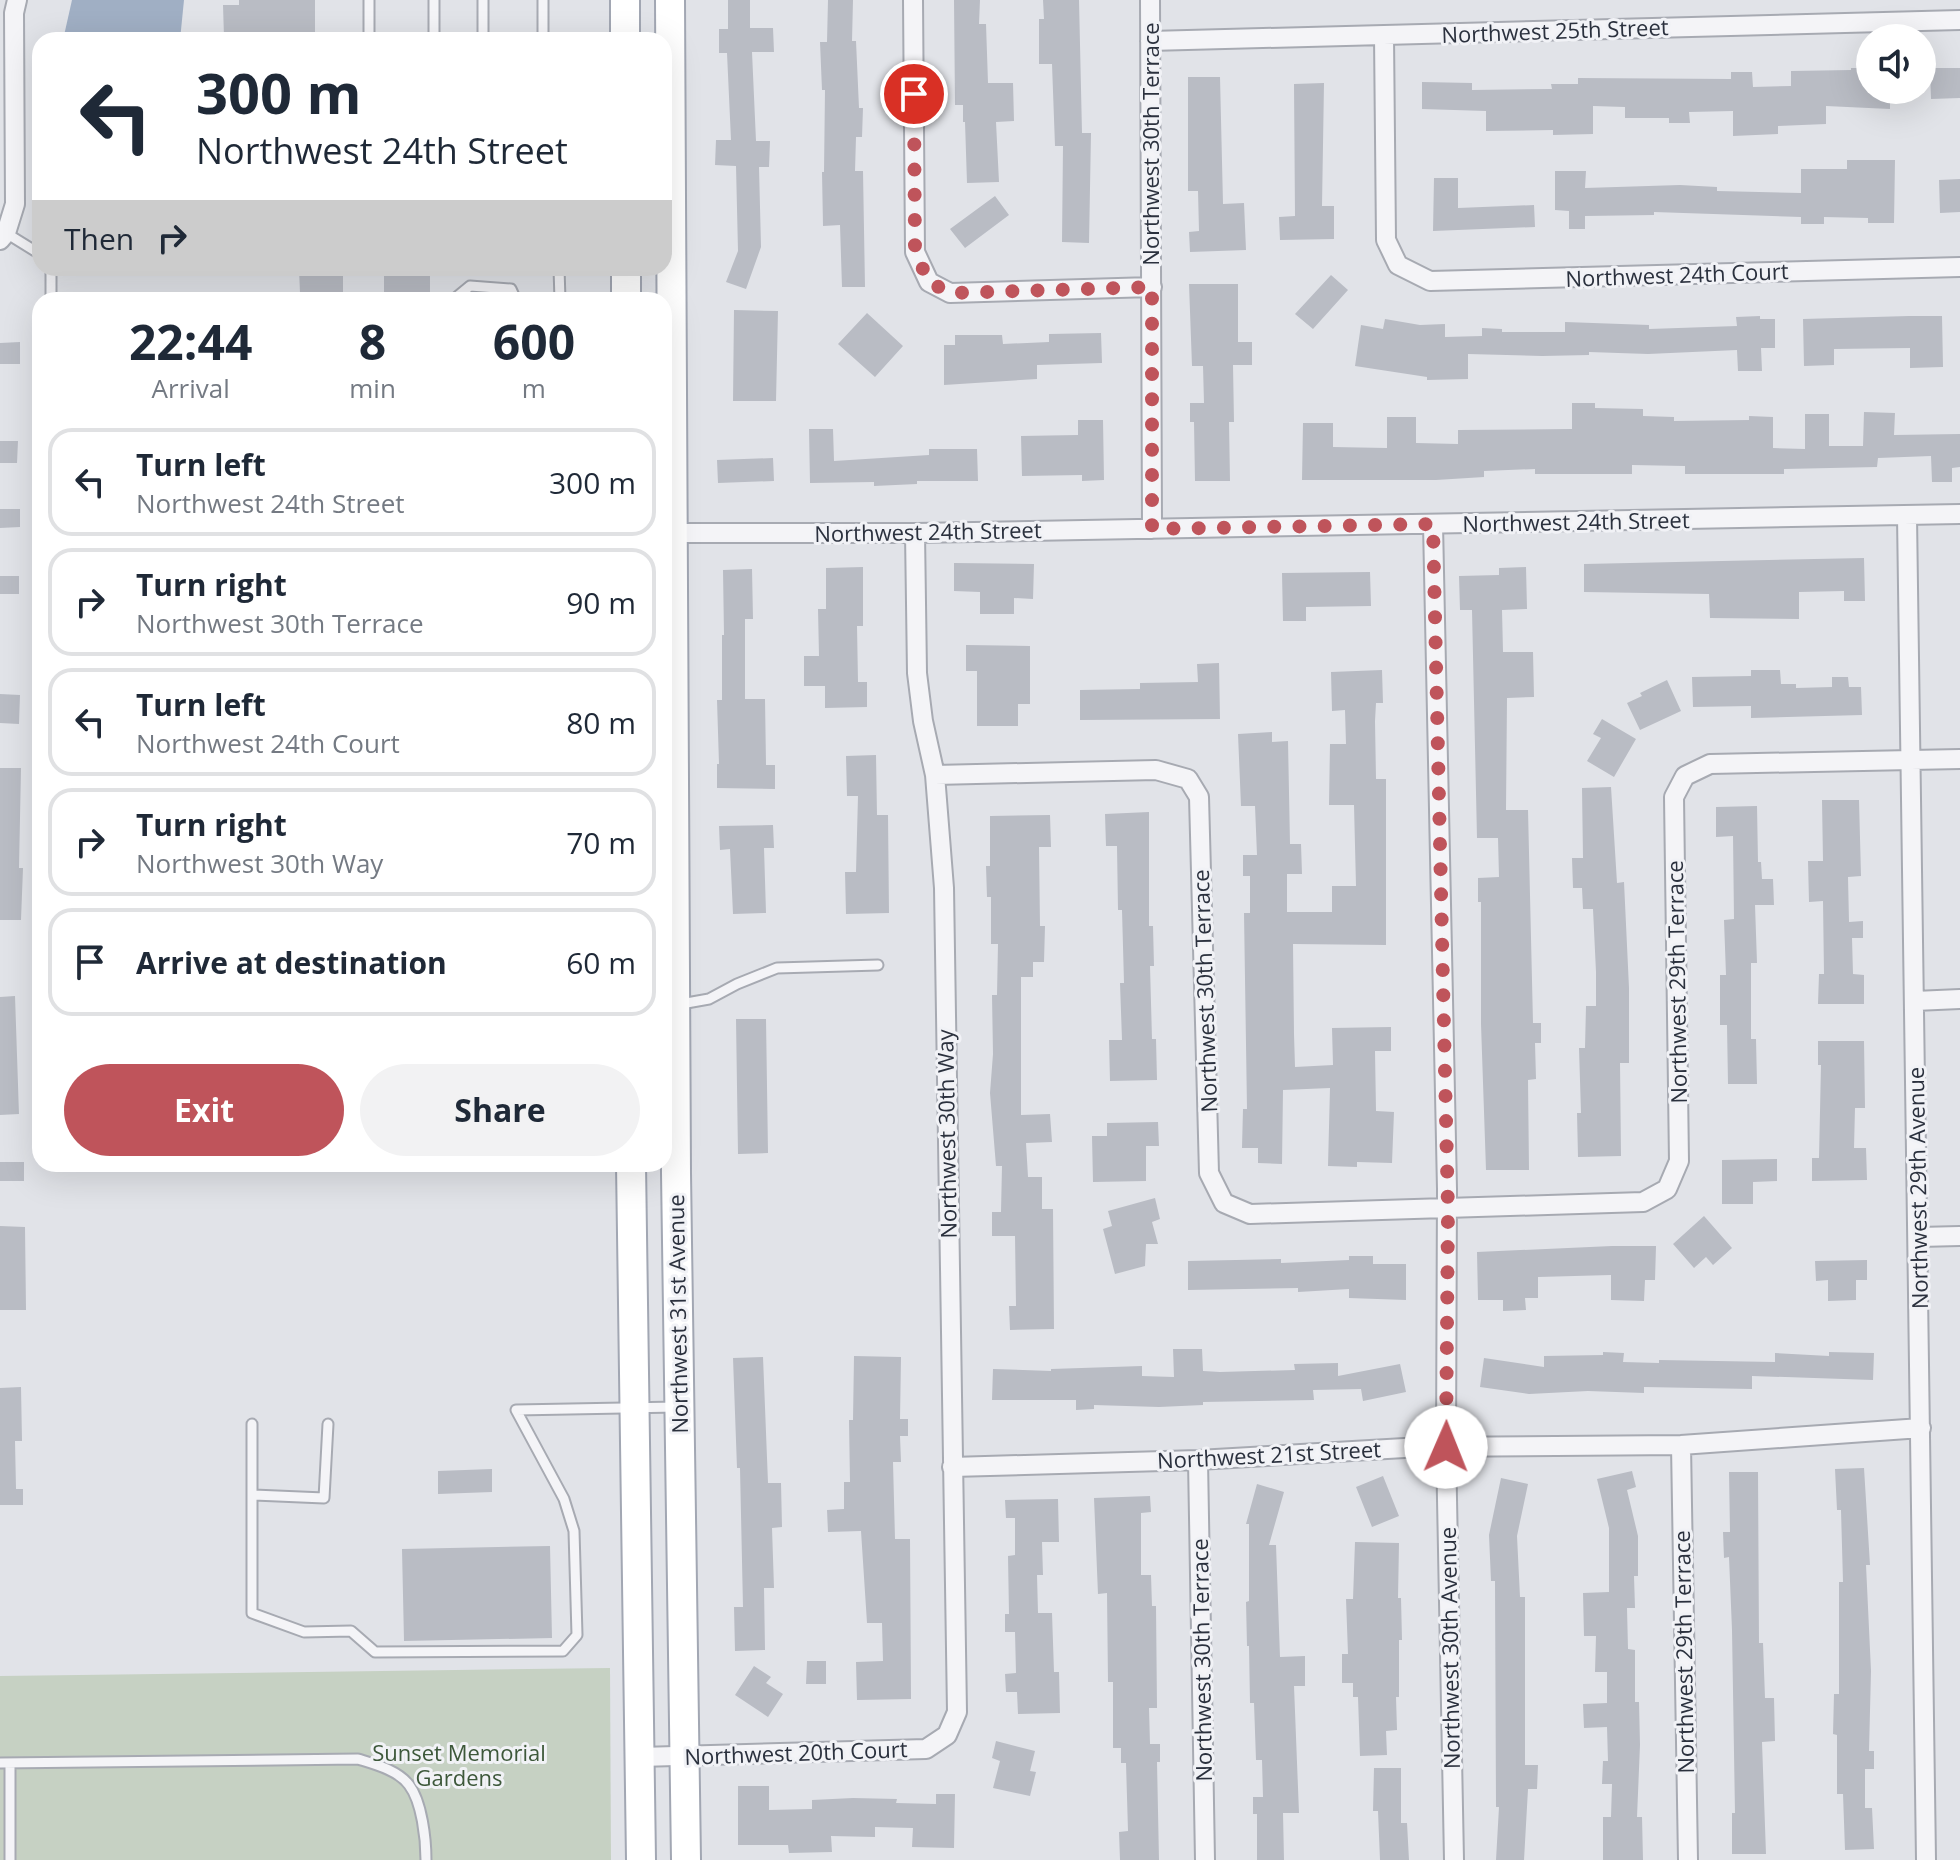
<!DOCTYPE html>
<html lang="en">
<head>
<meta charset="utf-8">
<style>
	body { margin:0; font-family:"Open Sans",sans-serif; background:#f2f2f3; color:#1f2937; height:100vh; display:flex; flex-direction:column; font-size:30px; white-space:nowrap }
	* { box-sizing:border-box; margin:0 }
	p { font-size:26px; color:#747a83 }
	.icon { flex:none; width:44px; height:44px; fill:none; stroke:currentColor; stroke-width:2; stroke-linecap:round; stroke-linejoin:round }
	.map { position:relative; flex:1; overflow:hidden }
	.panel { position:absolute; left:32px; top:292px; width:640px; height:880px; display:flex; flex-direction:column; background:#fff; border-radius:24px; box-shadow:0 8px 32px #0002 }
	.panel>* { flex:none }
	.hud { position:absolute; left:32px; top:32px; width:640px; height:244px; border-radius:24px; box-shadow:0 8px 32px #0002; background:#fff; color:#1f2937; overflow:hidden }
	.fabs { position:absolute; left:1856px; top:24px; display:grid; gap:16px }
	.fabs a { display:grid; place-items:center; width:80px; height:80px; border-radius:50%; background:#fff; box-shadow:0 8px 32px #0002; font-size:40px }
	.pin { position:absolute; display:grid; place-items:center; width:68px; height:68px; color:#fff; margin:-34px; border:4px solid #fff; border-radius:50%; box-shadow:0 2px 8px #0007 }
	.me { position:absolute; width:88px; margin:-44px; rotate:1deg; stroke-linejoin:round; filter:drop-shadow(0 0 6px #0008) }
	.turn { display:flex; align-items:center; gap:28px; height:168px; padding:0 32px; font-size:36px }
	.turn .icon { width:104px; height:104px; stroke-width:2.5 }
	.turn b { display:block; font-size:56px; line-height:68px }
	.then { display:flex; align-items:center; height:76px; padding:0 32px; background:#0003; gap:16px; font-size:30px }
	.eta { display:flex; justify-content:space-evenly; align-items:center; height:136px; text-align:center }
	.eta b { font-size:48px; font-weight:700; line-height:56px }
	.cta { display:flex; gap:16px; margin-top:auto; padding:16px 32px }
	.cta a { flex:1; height:92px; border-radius:48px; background:#bf545b; color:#fff; font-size:32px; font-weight:700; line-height:92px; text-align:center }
	.cta a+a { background:#f2f2f3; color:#1f2937 }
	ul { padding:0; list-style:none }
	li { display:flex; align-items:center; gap:24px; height:108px; margin:0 16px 12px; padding:0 16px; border:4px solid #e0e1e3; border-radius:24px }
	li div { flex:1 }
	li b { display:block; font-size:30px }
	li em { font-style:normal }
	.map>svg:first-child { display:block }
</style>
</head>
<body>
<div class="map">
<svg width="1960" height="1860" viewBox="0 0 1960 1860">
	<rect width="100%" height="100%" fill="#e1e3e8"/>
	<path fill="#c6d1c3" d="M610,1668L611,1860H0V1676Z"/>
	<path fill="#a0afc4" d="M72,0H184L180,40H63Z"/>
	<path fill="#b9bcc4" d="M239,0H315V38L241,40V37H224L223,5H239Z
		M728,0H750V28H773L774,52H752L756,141H770L769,167H759L761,247L746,289L726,282L738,251L736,166L715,165L716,140H731L727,53H719V29H728Z
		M828,0H853L852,41H856L859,108H863L862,137H856L855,171H863L865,287H842L840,225L823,226L822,172H824L825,90H822L820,42H827Z
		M954,0H980L979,24H986L988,83H1013L1014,121L996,122L999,182L967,183L965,122H963V105H955Z
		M1043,0H1079L1082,133H1091L1089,243L1062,242L1063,146H1055L1052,64H1039V19H1044Z
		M1851,68H1869L1870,90H1890V109L1826,106V124L1778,126V134L1733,136V111L1689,112L1690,123H1669V118H1625V107L1593,106V134L1553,135V130L1486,131V111L1422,109V82L1472,83V90L1552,89L1551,84H1578V78L1731,79V72H1752L1753,87L1791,86V71L1851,70Z
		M1930,68H1960V98L1931,99Z
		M1188,77H1220L1223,204L1244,203L1246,250L1190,252L1189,232L1199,231L1198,191H1188Z
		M1324,83L1322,206H1334V239L1280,240L1279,217L1295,216L1294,84Z
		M1847,160H1895L1894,223H1868V218L1824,217V224H1801V217L1654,212V215L1585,216V229H1569V211L1555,210V171H1586L1585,188L1680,185L1717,187V191L1801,193V169H1847Z
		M1434,178H1458V208L1534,205L1535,227L1433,231Z
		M1960,179V212L1940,213L1939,180Z
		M995,196L1009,215L965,248L950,229Z
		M343,268V300H308V293H300L299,269Z
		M384,268H430V295H423V300H384Z
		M1331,275L1348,290L1313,329L1295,314Z
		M1189,284H1238V342H1252V365H1233L1234,422H1229L1230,481H1195L1194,422H1190V403H1204L1203,366H1192Z
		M734,310L778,311L776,401H733Z
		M867,313L903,346L875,377L838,344Z
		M1760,316V319H1775V348H1761L1762,371H1738L1737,350L1648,354L1589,352V355L1542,356L1468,354V379L1427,380V377L1355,366L1361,325L1383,329L1385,319L1420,325L1445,324V337L1482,336V328L1502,329V332H1565V322L1649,325V329L1737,326L1736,317Z
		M1909,316H1942L1943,367L1910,368V348L1834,349V365L1804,366L1803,319Z
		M1101,333L1102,363L1037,365V379L944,385V345H955V335H1002L1003,344L1049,342V334Z
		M20,342V364H0V343Z
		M1572,403H1595V408L1643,409V416L1674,417V421L1749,420V416L1773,417V448L1805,449V414H1829V446H1863L1864,412L1895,413L1894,435L1960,434V467L1952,468V482H1932L1931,456L1878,458L1877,467L1784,469V474H1685V466L1632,465V474H1535V469L1484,471V477L1436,480H1302L1303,423H1333V447L1387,448V417H1416V443L1458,444V430L1572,429Z
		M1078,420H1103L1104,480L1082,481V475L1022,476L1021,436L1078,435Z
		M809,429H833L834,461L929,455V449H977L978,481H917V484L874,486V482L810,483Z
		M0,441H18L17,463H0Z
		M773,458L774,481L718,483L717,460Z
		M0,509H20V527L0,528Z
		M1864,558L1865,601H1844V591L1799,592V619L1710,618L1709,594L1584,592V564Z
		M954,563L1034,564L1033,599L1014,598V614H980V592L954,591Z
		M863,567V626H857L858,682H867V707L825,708V686H804V656H819L818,609H826V568Z
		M1526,567L1527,609L1502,610L1503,652H1533L1534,697L1507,698L1506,810H1528L1533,1023H1541V1043H1535L1536,1079L1528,1080L1529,1170H1486L1481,1024V902H1478V878L1499,877L1498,838H1477L1472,610H1460L1459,576L1499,575V568Z
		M752,569L753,619H745V699H765L766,765H775V789L717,788V764H719L717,700H722V635H724L723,570Z
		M1370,572L1371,606L1306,607V621H1283L1282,573Z
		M0,576H19V594H0Z
		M966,645L1030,646V704H1018V726H977V671H966Z
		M1219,663L1220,719L1080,720V690L1140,689V683L1198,682L1197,664Z
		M1382,670L1383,703H1376L1375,721L1376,779H1386V945L1293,944L1294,1034L1295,1067L1333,1065L1332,1028L1391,1027V1051H1375L1376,1111L1394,1112L1392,1163L1357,1162V1167L1328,1166L1330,1088L1283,1090L1282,1164L1258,1163V1148H1242L1243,1109H1247L1244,913H1250V876H1243V855H1257L1255,806H1241L1238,734L1272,732V742L1288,741L1290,844H1301L1302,874H1287V912H1332V886H1356L1354,805H1329L1330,744H1346L1345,710L1332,711L1331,672Z
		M1751,670H1780L1781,684H1796V688L1832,687V677H1848L1849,687H1861L1862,715L1751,718V706L1693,707L1692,677L1751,676Z
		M1667,680L1681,711L1640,730L1627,703L1642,696L1640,693Z
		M0,694L20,695L19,724L0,723Z
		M1602,719L1636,739L1614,777L1587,761L1601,738L1593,734Z
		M876,755L877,815H888L889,913L846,914L845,872H856L858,796H847L846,756Z
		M0,768H21L19,868H23L21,920H0Z
		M1611,787L1617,883L1624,882L1629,988V1063H1620L1621,1156L1578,1157L1577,1113H1581L1579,1048H1585L1586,1006H1596V972L1593,909H1583L1582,888H1573L1572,858H1583L1582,788Z
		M1822,800H1859L1861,876L1848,877L1849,922L1863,921V938H1852L1853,974L1864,975V1004H1818L1819,974H1824L1823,901L1809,902L1808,861H1823Z
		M1757,806L1758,862H1761L1762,879H1773L1774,905H1755L1757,963H1751V1039H1756L1757,1084H1728L1727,1025H1720V975H1726L1724,920L1734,919L1733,836L1716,837V807Z
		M1149,812V926H1153L1154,966H1150L1152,1039H1156L1157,1080L1110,1081L1109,1040H1122L1120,983H1124L1122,910H1118L1117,846H1106L1105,814Z
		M1050,815L1051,847H1039L1040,926H1045L1044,962H1033V977H1021V1115L1050,1114L1052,1142L1026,1143L1028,1177H1042V1209H1053L1054,1329L1010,1330L1009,1306H1016L1015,1236H992V1212H1001L1002,1166H996L990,1093L993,1054L992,995H997L998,944H991V897H987L986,866H990V816Z
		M773,825L774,848H764L766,913L733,914L730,849L720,850L719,826Z
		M15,996L19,1114L0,1115V997Z
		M736,1019H766L768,1153L738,1154Z
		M1818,1041H1864L1865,1108H1855L1854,1148H1866L1867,1180L1812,1181V1158H1819L1821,1065H1818Z
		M1158,1122L1159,1146H1146V1181L1093,1182L1092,1136H1107V1123Z
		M1777,1159V1181L1753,1182V1204H1722V1160Z
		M0,1162H24V1181H0Z
		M1155,1198L1160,1219L1152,1222L1158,1244H1146L1145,1266L1115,1274L1103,1229L1112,1226L1108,1211Z
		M1704,1216L1732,1248L1713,1265L1706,1257L1694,1268L1673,1244Z
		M0,1226L25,1227L26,1310H0Z
		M1612,1246H1656L1655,1280H1645L1644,1301L1611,1300V1275L1538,1277V1298H1525L1526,1310L1503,1311V1300H1478L1477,1252Z
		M1349,1256H1373V1264H1406V1300L1349,1298V1289L1298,1292V1288L1188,1290V1261L1281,1259V1263L1349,1260Z
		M1867,1260V1280H1856V1300L1828,1301V1280L1816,1281L1815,1261Z
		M1173,1349H1202L1203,1371L1220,1372L1295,1370L1294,1364L1338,1363V1376L1400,1364L1406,1392L1363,1401L1361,1389L1313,1390L1314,1400L1203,1402V1405L1159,1407L1094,1405V1409L1076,1410V1400H992L993,1369L1051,1371V1369L1142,1366V1376L1174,1377Z
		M1603,1352L1624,1353L1623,1362L1659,1363V1360L1775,1362V1353L1829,1356V1352L1874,1353L1873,1380L1752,1376V1389L1644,1387V1393L1588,1391L1529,1394L1480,1387L1484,1358L1544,1367V1356L1603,1355Z
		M854,1356L901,1357L900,1419H908V1436H900L901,1462H893L895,1539H910L911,1699L857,1700L856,1662L883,1661L882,1623H867L861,1531L828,1532L827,1510L844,1509V1482H850L849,1420H853Z
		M763,1357L768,1483H781L782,1527L772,1528L774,1588H764L765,1650L735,1651L734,1607H743L740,1468H737L733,1358Z
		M21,1387L22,1441H15L16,1489H23V1505H0V1388Z
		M1864,1468L1870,1565H1866L1871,1671L1869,1751H1874V1769H1865V1808H1872L1874,1849L1845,1850L1843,1794H1837V1735L1833,1734L1834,1694H1839V1582H1843L1841,1510H1837L1835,1469Z
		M492,1469V1492L438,1494V1471Z
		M1632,1471L1636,1487L1627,1490L1638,1536V1576H1634L1635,1608H1627L1628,1649L1635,1650V1702H1639L1640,1745L1637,1817H1642L1643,1860H1603V1817H1611L1612,1784H1602L1603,1761H1608L1607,1727L1584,1728L1583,1704L1607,1703V1672H1595L1596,1636H1584L1583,1593L1609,1592V1528L1597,1479Z
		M1729,1472H1758L1759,1643H1763L1765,1698H1774L1775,1741L1762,1742L1766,1854H1732V1813H1735L1732,1630L1729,1557L1724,1558L1723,1532H1730Z
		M1383,1476L1399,1516L1372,1527L1356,1487Z
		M1501,1478L1528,1484L1517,1536L1520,1597H1525V1765H1538L1537,1789H1528L1524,1860H1496L1499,1807H1496L1495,1581H1491L1489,1535Z
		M1257,1484L1284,1492L1269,1545H1276L1280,1657L1305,1656V1686H1294L1299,1813H1283L1284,1860H1257V1814H1253V1797H1263L1262,1760H1256L1254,1703H1250L1249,1646H1247L1246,1602L1249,1601V1524H1246Z
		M1150,1496L1151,1512L1141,1513V1575H1151L1152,1606H1156L1157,1708H1149L1150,1744H1160V1762H1157L1159,1860H1120L1119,1832L1128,1831L1126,1763H1121V1748H1113V1682H1108L1107,1593L1098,1594L1094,1498Z
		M1058,1499L1059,1542H1042L1043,1575H1037L1038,1613H1052L1054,1672H1059L1060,1713L1018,1714L1017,1692H1006L1005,1674L1016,1673L1015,1632H1005V1614H1009L1008,1556L1015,1555V1518H1006L1005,1500Z
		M1355,1542L1399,1543L1398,1598H1401L1402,1640H1399V1697H1396L1397,1730L1386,1731L1387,1755L1360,1756L1358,1697H1353V1683H1342V1654H1348L1346,1599H1353Z
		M550,1546L552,1638L404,1641L402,1549Z
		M807,1661H826V1684H806Z
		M754,1666L771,1677L766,1683L783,1694L768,1717L735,1695Z
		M996,1741L1035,1751L1030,1771L1036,1772L1030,1796L993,1788L1000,1761L992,1758Z
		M1374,1768H1401V1823H1407L1409,1860H1380L1378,1811H1373Z
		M738,1786H769V1810L812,1809V1800L853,1798L897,1799L896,1803L936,1804V1794H955L954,1848L912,1847L913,1828L875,1827V1837L831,1836L832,1852L789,1853L788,1845H738Z"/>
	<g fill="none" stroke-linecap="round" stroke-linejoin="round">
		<g stroke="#a7aab2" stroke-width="13">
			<path id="lane" d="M369,0V40
				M434,0V40
				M483,0V40
				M543,0V40
				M6,233L40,254
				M51,268V300
				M559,268L560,300
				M453,300L470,286L511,289L516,300
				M681,1004L709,999L737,984L777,968L878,965
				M252,1424V1613L304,1632L351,1631L375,1652L563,1651L577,1635L574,1531L564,1499L516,1410L677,1407
				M252,1495L324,1498L328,1424
				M0,1763L358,1759C374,1764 398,1770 409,1785C422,1802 426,1839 426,1860
				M10,1763V1860"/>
		</g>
		<g stroke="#a7aab2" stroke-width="22">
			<path id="street" d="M913,0L915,252L929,282L950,293L1152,287
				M1150,0L1152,529
				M1384,36L1386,240L1398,265L1430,281L1960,267
				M1150,41L1960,20
				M0,240L6,233L15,204L14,13L17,0
				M1907,516L1926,1860
				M1433,524L1447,1189L1446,1447L1454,1860
				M664,533H915L1960,514
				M935,775L1156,770L1188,779L1199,797L1209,1173L1224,1203L1250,1214L1643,1202L1667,1189L1679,1161L1674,797L1685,776L1710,764L1960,759
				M1915,1001L1960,999
				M1919,1237L1960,1236
				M1681,1445L1688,1860
				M1198,1460L1205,1860
				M952,1467L1198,1460L1422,1447L1681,1445L1921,1428
				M640,1757L926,1749L947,1735L957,1712L944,888L935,775L923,721L917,673L915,533"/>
		</g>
		<g stroke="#a2a7b3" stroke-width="32">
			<path id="primary" d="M625,0V40
				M670,0L676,1173L686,1860
				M626,268V300
				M631,1164L641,1860"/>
		</g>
		<use href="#lane" stroke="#f4f4f7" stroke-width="9"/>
		<use href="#street" stroke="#f4f4f7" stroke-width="18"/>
		<use href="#primary" stroke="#fff" stroke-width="28"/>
	</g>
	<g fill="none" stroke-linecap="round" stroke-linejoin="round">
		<path stroke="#bf545b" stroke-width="14" stroke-dasharray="0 25.2" d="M914,94L915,252L929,282L950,293L1152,287V529L1433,524L1448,1210L1446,1447"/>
	</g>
	<g text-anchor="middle" stroke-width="6" stroke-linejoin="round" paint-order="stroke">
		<g font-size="22" fill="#2b313e" stroke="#f1f2f6">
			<text transform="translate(1555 31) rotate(-2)" y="8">Northwest 25th Street</text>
			<text transform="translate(1151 144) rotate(-90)" y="8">Northwest 30th Terrace</text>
			<text transform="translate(1677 275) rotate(-2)" y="8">Northwest 24th Court</text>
			<text transform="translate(1576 522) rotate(-1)" y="8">Northwest 24th Street</text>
			<text transform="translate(928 532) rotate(-1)" y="8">Northwest 24th Street</text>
			<text transform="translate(1677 982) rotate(-91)" y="8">Northwest 29th Terrace</text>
			<text transform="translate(1205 991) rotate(-92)" y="8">Northwest 30th Terrace</text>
			<text transform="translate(947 1134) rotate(-91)" y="8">Northwest 30th Way</text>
			<text transform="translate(1918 1188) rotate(-91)" y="8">Northwest 29th Avenue</text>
			<text transform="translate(678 1314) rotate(-91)" y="8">Northwest 31st Avenue</text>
			<text transform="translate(1269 1455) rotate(-3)" y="8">Northwest 21st Street</text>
			<text transform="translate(1450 1648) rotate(-91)" y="8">Northwest 30th Avenue</text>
			<text transform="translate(1684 1652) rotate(-91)" y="8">Northwest 29th Terrace</text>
			<text transform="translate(1202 1660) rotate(-91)" y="8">Northwest 30th Terrace</text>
			<text transform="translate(796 1753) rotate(-2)" y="8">Northwest 20th Court</text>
		</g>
		<g font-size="22" fill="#3d583a" stroke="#f1f2f6">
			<text x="459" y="1761">Sunset Memorial<tspan x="459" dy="25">Gardens</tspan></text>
		</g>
	</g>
</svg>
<div class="fabs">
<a><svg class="icon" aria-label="sound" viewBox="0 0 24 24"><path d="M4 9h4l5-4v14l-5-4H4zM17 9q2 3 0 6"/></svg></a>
</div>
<div class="pin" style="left:914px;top:94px;background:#d93025"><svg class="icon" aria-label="arrive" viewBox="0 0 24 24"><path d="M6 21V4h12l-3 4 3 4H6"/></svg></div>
<svg class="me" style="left:1446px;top:1447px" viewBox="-20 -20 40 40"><circle r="19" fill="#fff"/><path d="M0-13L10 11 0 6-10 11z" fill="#bf545b"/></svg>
<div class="hud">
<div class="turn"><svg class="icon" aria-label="left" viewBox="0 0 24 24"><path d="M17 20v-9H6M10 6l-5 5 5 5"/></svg><div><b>300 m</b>Northwest 24th Street</div></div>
<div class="then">Then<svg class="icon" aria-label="right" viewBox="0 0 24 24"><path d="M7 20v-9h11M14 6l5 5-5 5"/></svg></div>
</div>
<section class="panel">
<div class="eta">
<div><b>22:44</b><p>Arrival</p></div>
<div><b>8</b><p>min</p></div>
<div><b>600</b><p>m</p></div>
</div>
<ul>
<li><svg class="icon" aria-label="left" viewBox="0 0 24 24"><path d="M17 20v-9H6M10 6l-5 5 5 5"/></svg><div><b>Turn left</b><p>Northwest 24th Street</p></div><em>300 m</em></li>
<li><svg class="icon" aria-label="right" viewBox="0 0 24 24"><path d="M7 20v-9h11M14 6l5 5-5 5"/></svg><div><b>Turn right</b><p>Northwest 30th Terrace</p></div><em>90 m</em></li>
<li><svg class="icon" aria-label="left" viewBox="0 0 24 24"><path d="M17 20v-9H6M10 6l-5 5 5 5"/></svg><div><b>Turn left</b><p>Northwest 24th Court</p></div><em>80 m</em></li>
<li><svg class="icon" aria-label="right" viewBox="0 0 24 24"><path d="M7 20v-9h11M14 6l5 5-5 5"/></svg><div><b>Turn right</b><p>Northwest 30th Way</p></div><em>70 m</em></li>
<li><svg class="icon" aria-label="arrive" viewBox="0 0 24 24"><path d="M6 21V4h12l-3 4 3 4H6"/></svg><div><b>Arrive at destination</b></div><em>60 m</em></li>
</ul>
<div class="cta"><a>Exit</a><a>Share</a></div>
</section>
</div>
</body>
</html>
